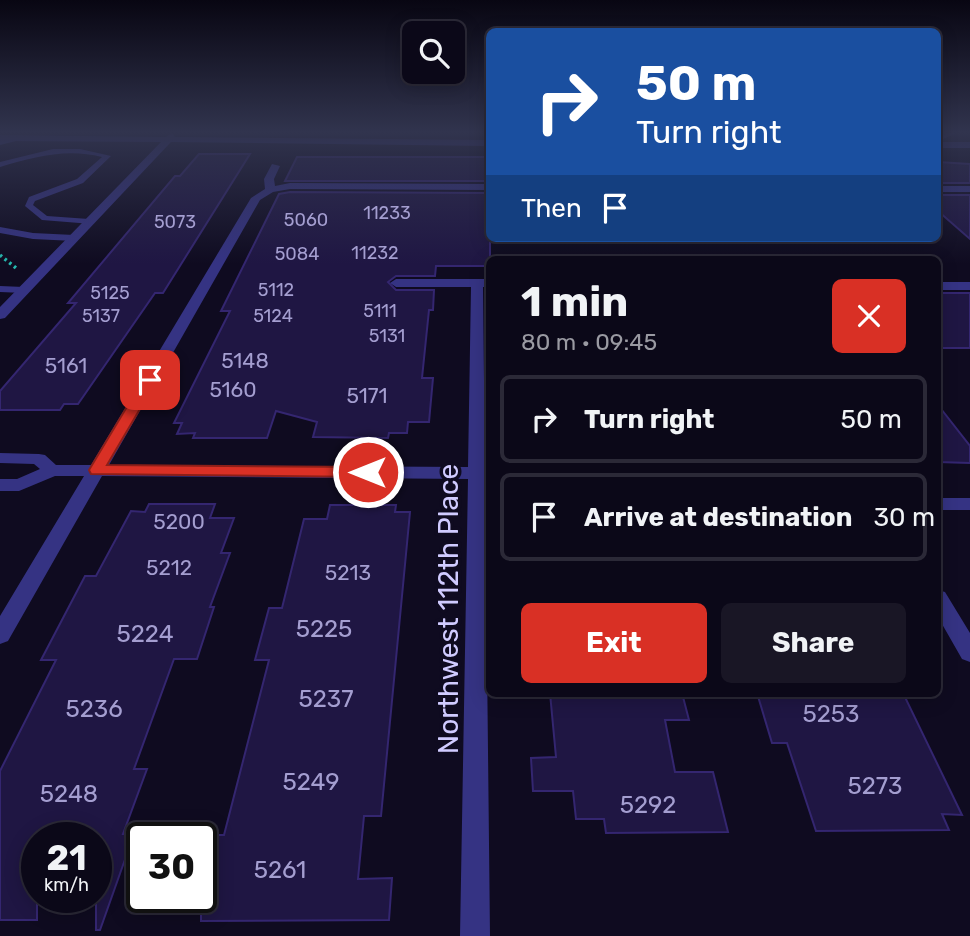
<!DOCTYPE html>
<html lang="en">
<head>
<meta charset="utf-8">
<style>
	body { margin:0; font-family:Rubik,sans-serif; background:#191625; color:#f1f3f6; height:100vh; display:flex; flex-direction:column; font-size:26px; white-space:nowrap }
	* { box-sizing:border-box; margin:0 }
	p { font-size:23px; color:#9a9aa2 }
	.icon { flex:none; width:38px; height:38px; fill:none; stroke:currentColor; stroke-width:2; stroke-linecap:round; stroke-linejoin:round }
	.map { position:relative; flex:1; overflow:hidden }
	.sheet { position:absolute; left:486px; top:256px; width:455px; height:441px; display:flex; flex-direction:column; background:#0b0818; border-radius:10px; box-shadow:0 4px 18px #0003,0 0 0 2px #2b2937 }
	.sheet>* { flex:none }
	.guide { position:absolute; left:486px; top:28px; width:455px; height:214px; border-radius:10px; box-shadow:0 4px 18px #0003,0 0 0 2px #2b2937; background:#1a4fa0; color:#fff; overflow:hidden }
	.fabs { position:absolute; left:402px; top:21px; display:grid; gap:14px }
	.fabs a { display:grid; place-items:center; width:63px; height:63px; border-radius:10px; background:#0b0818; box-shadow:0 4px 18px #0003,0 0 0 2px #2b2937; font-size:35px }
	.speed { position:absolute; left:21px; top:822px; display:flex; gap:14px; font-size:35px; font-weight:700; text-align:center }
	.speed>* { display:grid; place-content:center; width:91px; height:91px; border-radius:50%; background:#0b0818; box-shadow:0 4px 18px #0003,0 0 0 2px #2b2937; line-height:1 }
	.speed small { font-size:18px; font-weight:400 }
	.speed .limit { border:4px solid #111; border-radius:10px; background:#fff; color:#111 }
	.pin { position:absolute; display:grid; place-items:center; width:60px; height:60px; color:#fff; margin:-30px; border-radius:14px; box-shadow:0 4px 10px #0006 }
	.me { position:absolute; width:77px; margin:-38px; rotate:270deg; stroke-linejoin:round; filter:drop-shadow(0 0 5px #0008) }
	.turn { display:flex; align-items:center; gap:24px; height:147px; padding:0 35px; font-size:32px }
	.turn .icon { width:91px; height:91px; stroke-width:2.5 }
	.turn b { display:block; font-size:49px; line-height:60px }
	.then { display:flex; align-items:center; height:66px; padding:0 35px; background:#0003; gap:14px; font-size:26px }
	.round { display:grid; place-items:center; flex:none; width:74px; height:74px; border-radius:10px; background:#191625 }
	.overview { display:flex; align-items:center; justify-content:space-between; height:119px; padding:0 35px }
	h1 { font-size:42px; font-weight:700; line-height:52px }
	.cta { display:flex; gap:14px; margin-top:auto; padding:14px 35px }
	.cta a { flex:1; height:80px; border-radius:10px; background:#d93025; color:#fff; font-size:28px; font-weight:700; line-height:80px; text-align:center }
	.cta a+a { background:#191625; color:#f1f3f6 }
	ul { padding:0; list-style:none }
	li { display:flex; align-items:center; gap:21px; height:88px; margin:0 14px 10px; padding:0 21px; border:4px solid #2b2937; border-radius:10px }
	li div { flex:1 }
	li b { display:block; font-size:26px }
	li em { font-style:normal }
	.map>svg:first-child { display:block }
</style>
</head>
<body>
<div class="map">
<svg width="970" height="936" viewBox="0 0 970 936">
	<rect width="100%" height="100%" fill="#0f0b20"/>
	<path fill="#1f1643" stroke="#342670" stroke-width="2" d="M199,154H250L163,293H155L78,404H64L60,410H0V391L76,303H68L175,176H180Z
		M297,157H490V181H285Z
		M938,162L970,164V183H938Z
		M290,192L490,193V266H436L435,276H396L388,282L396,290H434L433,310H429L422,378H433L429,422H408L407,433H389L388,438L313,437L317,422L276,411L267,438H193L195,433L177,434L182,423H174L230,311H221L279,194Z
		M938,195H970V239L938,211Z
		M938,293H970V348H938Z
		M938,405L970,446V463L938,462Z
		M149,504H215L210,518H234L221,553H230L210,607H214L197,659H174L134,769H147L123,834H134L100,930H96V838H37V920H0V771L56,660H41L85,576H96L131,511L145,512Z
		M330,505H396L395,512H410L381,816H364L358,879L392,878L389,920L201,921V861L208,835H224L269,660H255L269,608H282L304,519H327Z
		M550,693H682L689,720H665L675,772H713L728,832L606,833L604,819H576L573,791H533L531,758L556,757Z
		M757,693H903L962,815L942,814L949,830L816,831L787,743H772Z"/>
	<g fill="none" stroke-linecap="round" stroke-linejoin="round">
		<path stroke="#25b9af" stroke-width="3.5" stroke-dasharray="2.5 3.5" stroke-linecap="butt" d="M0,255L16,268"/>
		<path fill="#353383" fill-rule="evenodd" d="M947,133H956L943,139L940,137Z
			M22,136L24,139L0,145V141Z
			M53,149H80L111,156L83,183L35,201L33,205L47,216L89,219L92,220V224L42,220L25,206L29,197L77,179L102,157C66,148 34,157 0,167V162Z
			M0,227L33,233L74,235L79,238L74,241L33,239L0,233Z
			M0,286L24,287L29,290L24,293L0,292Z"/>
		<path fill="#353383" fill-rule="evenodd" d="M272,164L280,166L274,179L275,186L290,183L490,184V190L290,189L273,192L260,200L109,465L468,467L471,287H396L390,283L396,279H490V287H483L490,936H460L468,479L102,476L8,641L0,644V616L84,476H55L19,491H0V479H17L40,469L34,464L0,463V453L39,454L45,455L56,465H91L251,198L265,189L264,179Z
			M938,186H970V192H938Z
			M938,282H970V290H938Z
			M938,498H970V510H938Z
			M938,590L945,592L970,633V662L962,659L938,617Z"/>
		<path fill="#353383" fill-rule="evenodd" d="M172,133L175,137L490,140V146L171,142L5,318L0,319V307L161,142L0,141V135L166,137Z
			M938,142H970V148H938Z"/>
	</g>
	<linearGradient id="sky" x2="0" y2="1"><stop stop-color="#080612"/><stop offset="0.5" stop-color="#31344e"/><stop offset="1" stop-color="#31344e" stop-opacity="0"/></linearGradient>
	<rect width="970" height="264" fill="url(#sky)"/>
	<path fill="#d93025" stroke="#8d1f18" stroke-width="2" d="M150,375L157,380L107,465L368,467L376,472L368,477L91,474L89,470L143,380Z"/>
	<g text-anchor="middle" stroke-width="7" stroke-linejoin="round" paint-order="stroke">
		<g font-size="18" fill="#a49ed0">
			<text x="387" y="219">11233</text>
			<text x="306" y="226">5060</text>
			<text x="175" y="228">5073</text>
			<text x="375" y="259">11232</text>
			<text x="297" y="260">5084</text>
			<text x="276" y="296">5112</text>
			<text x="110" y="299">5125</text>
			<text x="380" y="317">5111</text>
			<text x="101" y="322">5137</text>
			<text x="273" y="322">5124</text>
			<text x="387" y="342">5131</text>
		</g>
		<g font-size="21" fill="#a49ed0">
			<text x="245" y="368">5148</text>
			<text x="66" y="373">5161</text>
			<text x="233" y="397">5160</text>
			<text x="367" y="403">5171</text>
			<text x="179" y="529">5200</text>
			<text x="169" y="575">5212</text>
			<text x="348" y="580">5213</text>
		</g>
		<g font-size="24" fill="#a49ed0">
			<text x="324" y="637">5225</text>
			<text x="145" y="642">5224</text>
			<text x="326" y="707">5237</text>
			<text x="94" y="717">5236</text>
			<text x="831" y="722">5253</text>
			<text x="311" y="790">5249</text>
			<text x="875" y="794">5273</text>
			<text x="69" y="802">5248</text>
			<text x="648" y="813">5292</text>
			<text x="280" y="878">5261</text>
		</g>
		<g font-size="28" fill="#d0cbff" stroke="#0f0b20">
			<text transform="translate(448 609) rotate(-90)" y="10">Northwest 112th Place</text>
		</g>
	</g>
</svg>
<div class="fabs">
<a><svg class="icon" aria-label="search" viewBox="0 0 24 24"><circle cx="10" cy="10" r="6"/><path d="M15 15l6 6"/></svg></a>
</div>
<div class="speed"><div>21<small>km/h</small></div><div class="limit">30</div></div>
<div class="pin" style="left:150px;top:380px;background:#d93025"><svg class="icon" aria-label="arrive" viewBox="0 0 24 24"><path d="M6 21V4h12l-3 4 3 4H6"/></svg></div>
<svg class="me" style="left:368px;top:472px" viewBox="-20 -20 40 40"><circle r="17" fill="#d93025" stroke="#fff" stroke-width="3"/><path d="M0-11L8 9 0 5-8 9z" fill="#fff"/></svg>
<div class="guide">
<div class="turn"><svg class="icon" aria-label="right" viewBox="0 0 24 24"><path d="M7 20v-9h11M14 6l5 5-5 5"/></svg><div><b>50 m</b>Turn right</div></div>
<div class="then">Then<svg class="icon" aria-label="arrive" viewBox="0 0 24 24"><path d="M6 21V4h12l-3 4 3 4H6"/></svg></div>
</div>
<section class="sheet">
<div class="overview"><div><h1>1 min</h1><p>80 m · 09:45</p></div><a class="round" style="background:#d93025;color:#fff"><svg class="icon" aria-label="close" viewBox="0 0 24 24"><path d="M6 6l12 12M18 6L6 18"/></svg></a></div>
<ul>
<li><svg class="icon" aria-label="right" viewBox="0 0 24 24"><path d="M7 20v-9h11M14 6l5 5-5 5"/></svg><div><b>Turn right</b></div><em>50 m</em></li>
<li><svg class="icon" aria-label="arrive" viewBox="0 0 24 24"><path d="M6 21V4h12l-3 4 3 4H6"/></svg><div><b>Arrive at destination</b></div><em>30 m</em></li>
</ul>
<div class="cta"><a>Exit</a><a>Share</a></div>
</section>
</div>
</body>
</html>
